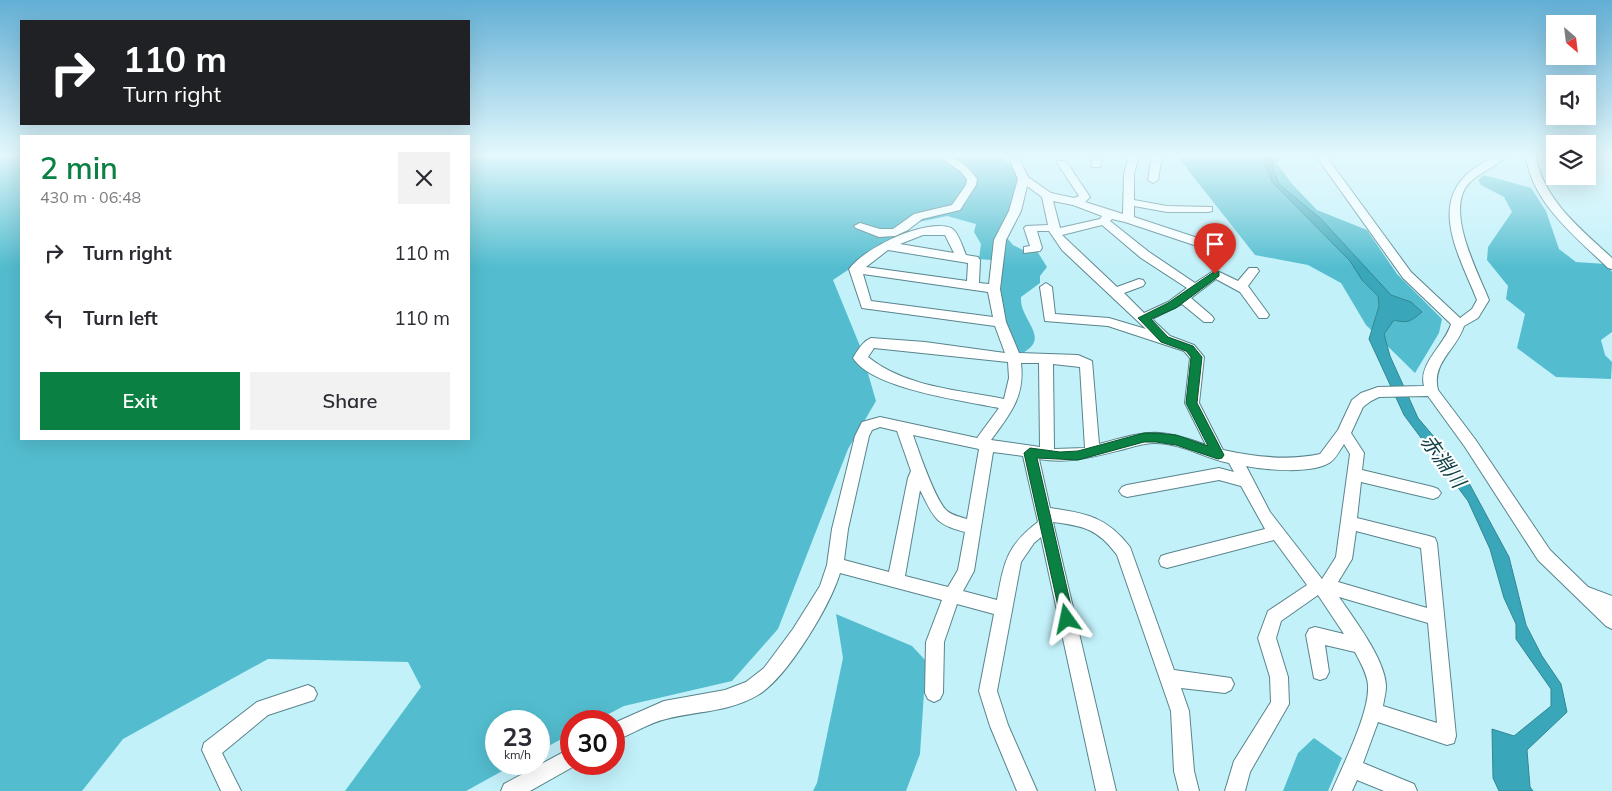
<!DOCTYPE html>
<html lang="en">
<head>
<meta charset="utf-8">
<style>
	body { margin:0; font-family:Mulish,"Noto Sans JP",sans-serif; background:#f2f2f3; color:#2b2b33; height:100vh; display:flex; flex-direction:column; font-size:19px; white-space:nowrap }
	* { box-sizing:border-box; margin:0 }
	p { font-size:16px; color:#7c7c81 }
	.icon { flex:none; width:28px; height:28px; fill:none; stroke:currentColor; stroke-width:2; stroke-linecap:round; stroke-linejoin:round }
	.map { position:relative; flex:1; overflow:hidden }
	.panel { position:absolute; left:20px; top:135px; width:450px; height:305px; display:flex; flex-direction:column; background:#fff; border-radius:0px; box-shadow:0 5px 20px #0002 }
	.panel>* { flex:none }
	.banner { position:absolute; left:20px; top:20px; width:450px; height:105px; border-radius:0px; box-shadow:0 5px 20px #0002; background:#202124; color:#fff; overflow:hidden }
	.needle { width:32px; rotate:152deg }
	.fabs { position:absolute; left:1546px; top:15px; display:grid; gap:10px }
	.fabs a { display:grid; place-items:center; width:50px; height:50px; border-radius:0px; background:#fff; box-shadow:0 5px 20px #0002; font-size:25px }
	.speed { position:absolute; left:485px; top:710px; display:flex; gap:10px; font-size:25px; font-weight:700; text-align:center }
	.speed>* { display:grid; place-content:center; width:65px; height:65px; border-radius:50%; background:#fff; box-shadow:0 5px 20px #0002; line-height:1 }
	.speed small { font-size:12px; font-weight:400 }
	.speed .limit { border:8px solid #d22; background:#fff; color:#111 }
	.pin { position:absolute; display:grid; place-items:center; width:42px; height:42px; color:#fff; margin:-51px -21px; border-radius:50% 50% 50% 0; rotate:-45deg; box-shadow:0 0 5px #0007 }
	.pin .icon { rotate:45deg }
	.me { position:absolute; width:55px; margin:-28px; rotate:348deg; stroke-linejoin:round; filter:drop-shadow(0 0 4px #0008) }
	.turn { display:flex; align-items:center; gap:18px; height:105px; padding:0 20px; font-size:22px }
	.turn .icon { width:65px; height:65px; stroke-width:2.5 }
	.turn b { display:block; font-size:35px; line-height:42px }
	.round { display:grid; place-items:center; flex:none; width:52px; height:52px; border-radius:0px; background:#f2f2f3 }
	.head { display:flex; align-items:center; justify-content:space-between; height:85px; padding:0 20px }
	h1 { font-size:30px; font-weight:600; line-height:38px; color:#0b8043 }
	.primary-button { display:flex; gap:10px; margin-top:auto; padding:10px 20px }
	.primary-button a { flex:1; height:58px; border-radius:0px; background:#0b8043; color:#fff; font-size:20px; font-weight:600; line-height:58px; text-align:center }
	.primary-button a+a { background:#f2f2f3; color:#2b2b33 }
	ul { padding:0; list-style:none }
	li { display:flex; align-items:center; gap:15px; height:65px; padding:0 20px }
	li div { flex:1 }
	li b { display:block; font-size:19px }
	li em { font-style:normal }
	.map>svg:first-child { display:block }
</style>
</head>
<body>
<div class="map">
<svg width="1612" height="791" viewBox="0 0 1612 791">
	<rect width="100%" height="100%" fill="#c3f1fa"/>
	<path fill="#53bdcf" d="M0,156H21V439H469V156H1000L1013,167L1018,180L1002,232L1013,245L1029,253L1037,251L1047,267L1040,276V283L1021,297C1019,321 1055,339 1018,355L1005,320L1000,300L1003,261L979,259L981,244L974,232L976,224L947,216L919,222L833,280L860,346L876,401L848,449L778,629L732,681L624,706L595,721H571V734L539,751V721H496V764H515L466,791H345L421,687L408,662L268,659L123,739L82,791H0Z
		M1177,156H1283L1276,162L1292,184L1317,210L1367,230L1397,274L1442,319L1439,333L1415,373L1366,325L1341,283L1308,265L1255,255Z
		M1484,175L1531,188L1546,211L1559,249L1576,262L1606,264L1612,272V332L1601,340L1605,355L1612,362L1611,379L1556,377L1517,348L1525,314L1506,299L1508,286L1487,260L1488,247L1512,212L1504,197L1481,185L1478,180Z
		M836,614L912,646L926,661L920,754L906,791H813L817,783L843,658Z
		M1314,738L1342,758L1328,791H1283L1298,753Z"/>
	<path fill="#39a7b9" stroke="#338694" d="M1262,156H1271L1274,172L1279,184L1321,219L1391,295L1411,302L1422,312C1411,321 1408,324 1394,320L1384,334L1390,356L1418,418L1452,458L1469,483L1509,557L1526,625L1542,656L1561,684L1567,712L1527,750L1530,787L1533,791H1499L1493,778L1492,729L1514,736L1551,706V689L1516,639V624L1504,598L1490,549L1468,501L1404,415L1369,339L1379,306L1378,296L1362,280L1350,261L1272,182Z"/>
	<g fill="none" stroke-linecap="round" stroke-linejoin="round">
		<g stroke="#58848c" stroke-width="2">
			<path id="minor" d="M939,156C956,155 967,165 977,179L976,185L960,210L922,219L908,230L895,236L879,237L856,228L854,226L860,223L880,229H893L914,214L952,205L966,185L967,179L960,171Z
				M1008,156H1018L1028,177L1051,193L1074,198L1079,196L1057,163L1058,161H1066L1090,197L1085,202L1123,214L1124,174L1129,156H1139L1134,174V200L1167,206L1212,207V211L1208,212H1167L1134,206V217L1213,243V249L1209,250L1125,222L1112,219L1110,221L1149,252L1195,283L1215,270L1238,281L1249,268H1257L1259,271L1248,286L1267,312L1269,315L1267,318H1259L1240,292L1216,279L1191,298L1212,316L1214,319L1212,322H1204L1182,304L1152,319L1170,336L1194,345L1204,357L1199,403L1223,450C1255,457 1288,461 1320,454L1338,430L1352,400L1361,393L1378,387L1424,386C1418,363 1445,345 1451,324L1403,278L1316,156H1326L1411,272L1460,318L1472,309L1477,300C1461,259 1427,204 1472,170C1483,162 1492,156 1506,156C1497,167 1480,172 1469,183C1444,210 1478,272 1489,300L1478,318L1464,326C1457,349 1431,363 1438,390L1475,439L1550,550L1588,587L1612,596V629L1606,626L1538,560L1465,447L1428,396L1379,397L1371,401L1363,407L1351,433L1364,453L1362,470L1433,487L1438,489L1441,493L1438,497L1433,499L1361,482L1357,518L1429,536L1435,538L1437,543L1456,736L1454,743L1447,745L1378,722L1363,763L1414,784L1417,791H1384L1357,780L1352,791H1332C1343,765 1370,712 1368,685C1367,673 1360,662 1355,652L1325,645L1329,672L1326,678L1320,680L1314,678L1306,635L1309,629L1315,627L1344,634L1318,595L1281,621L1276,638L1288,677L1289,704L1250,772L1245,791H1225L1234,761L1271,702L1270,677L1258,638L1268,611L1307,585L1274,540L1167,568L1161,566L1159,561L1161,556L1167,554L1265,529L1241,486L1219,480L1127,497L1122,495L1119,491L1122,487L1127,485L1219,468L1234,472L1229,463C1204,458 1181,443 1155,443C1144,443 1132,447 1121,450C1093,457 1068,464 1039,459L1050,508C1086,513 1107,517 1130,547L1174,670L1231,678L1234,684L1231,690L1225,693L1181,688L1189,711L1194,771L1199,791H1179L1174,771L1171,711L1117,555C1098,529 1084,526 1053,522L1116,791H1096L1041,537L1034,543L1021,562L997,691L1008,725L1037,791H1017L990,726L979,691L994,614L957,604L944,642L943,693L940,699L934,702L928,699L925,693L926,642L942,600L840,573C830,606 787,678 758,695C730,712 696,711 666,719C648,723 631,735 614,741V723L664,701L725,690L746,682L764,668L793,629L820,586L827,565L832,529L855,436L862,422L880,417L977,438L999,408C965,401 872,389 853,358C857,351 863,341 871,338L925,342L1005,353L995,326L862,308L849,269C864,248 926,218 951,228C958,231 963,248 966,255L978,257L980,260L979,283L989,284L994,240L1009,211L1018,179ZM1027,186L1042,197L1048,225L1026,226L1024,228L1030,246L1024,247V253L1040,251L1042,248L1037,231H1049L1062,250L1146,329L1109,318L1055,314L1052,287L1046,283L1040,287L1045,321L1108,326L1184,351L1190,358L1185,403L1206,445C1157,427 1148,431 1099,444L1092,361L1078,355L1019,353L1006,322L1000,289L1006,240L1021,211ZM1053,201L1073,205L1102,216L1100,219L1060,228ZM1102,225L1141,258L1187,288L1168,302L1144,313L1124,293L1143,286L1145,283L1143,280L1139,279L1117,287L1062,235ZM923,235H945L954,253L900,244ZM888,250L968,263L967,281L866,267ZM863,274L988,292L993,317L871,301ZM874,348L1008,362L1009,378L1004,399C959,390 905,387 868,357ZM1021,363H1039L1040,447L991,440C1010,414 1025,397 1021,363ZM1053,364L1080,367L1085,448L1054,449ZM880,427L897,431L911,471L908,478L889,572L844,560L848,529L869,436L872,430ZM913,435L979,449L967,519C960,517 951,515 946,510C934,497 919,452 913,435ZM1344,444L1350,454L1336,557L1322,579L1270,512L1246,466C1265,470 1312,474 1329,463C1335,460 1340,450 1344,444ZM993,452L1023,456L1038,522C1006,546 1004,563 997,600L963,591L974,571ZM920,490C934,517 934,524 965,532L958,570L948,587L905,576ZM1356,531L1421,548L1427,608L1338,582L1352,559ZM1339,597L1428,623L1437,723L1383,706C1384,699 1386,693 1386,686C1385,659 1354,619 1339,597Z
				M1093,156H1103L1100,167H1092L1091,165Z
				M1152,156H1162L1158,180L1153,183L1148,180Z
				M1526,156H1536C1543,200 1581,229 1612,258V269L1608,268C1576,237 1532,203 1526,156Z
				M308,685L314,688L317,694L314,700L268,715L222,753L241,791H221L202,750L204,743L257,702Z
				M571,748V764H578L530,791H501L504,784Z"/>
		</g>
		<use href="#minor" fill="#fff" fill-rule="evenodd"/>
	</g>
	<linearGradient id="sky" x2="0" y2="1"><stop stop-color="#62afd5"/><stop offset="0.58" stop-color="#e4f9fd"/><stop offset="1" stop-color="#e4f9fd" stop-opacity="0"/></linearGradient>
	<rect width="1612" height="267" fill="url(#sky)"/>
	<path fill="#0b8043" stroke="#07532c" d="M1215,271L1219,272V276L1176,308L1151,319L1168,337L1193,346L1202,357L1197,403L1224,455L1222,458L1218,459L1176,445L1156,442H1144L1078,460L1037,458L1074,619L1072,624L1067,625L1062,624L1024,453L1030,448L1060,452L1078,451L1144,433H1156L1176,435L1208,446L1186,403L1191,357L1186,351L1161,342L1138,318L1168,303Z"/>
	<g text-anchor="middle" stroke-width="4.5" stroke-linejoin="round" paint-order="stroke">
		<g font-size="20" font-style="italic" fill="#0e3f47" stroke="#fff">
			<text transform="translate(1443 461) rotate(54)" y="7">赤淵川</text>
		</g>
	</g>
</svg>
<div class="fabs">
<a><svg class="needle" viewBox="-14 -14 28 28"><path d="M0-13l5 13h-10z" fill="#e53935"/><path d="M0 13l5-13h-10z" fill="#7c7c81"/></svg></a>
<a><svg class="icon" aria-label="sound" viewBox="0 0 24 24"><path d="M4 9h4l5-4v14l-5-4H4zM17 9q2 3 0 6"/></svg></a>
<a><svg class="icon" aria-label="layers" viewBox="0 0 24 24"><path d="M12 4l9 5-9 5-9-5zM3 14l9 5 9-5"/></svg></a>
</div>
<div class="speed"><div>23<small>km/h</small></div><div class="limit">30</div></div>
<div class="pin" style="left:1215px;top:274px;background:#d93025"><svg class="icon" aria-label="arrive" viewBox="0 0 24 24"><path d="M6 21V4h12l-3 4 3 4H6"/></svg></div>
<svg class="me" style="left:1067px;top:619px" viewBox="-20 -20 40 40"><path d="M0-17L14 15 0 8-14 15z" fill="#0b8043" stroke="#fff" stroke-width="4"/></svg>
<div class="banner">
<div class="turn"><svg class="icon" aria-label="right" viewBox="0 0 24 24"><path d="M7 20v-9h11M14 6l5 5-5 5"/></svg><div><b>110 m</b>Turn right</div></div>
</div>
<section class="panel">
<div class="head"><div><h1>2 min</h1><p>430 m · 06:48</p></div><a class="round"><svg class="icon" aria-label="close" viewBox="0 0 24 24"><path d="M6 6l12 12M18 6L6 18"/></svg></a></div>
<ul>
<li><svg class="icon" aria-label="right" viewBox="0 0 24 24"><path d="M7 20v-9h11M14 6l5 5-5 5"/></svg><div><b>Turn right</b></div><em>110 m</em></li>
<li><svg class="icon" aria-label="left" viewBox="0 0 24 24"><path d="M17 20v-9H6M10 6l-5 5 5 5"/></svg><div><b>Turn left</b></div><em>110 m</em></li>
</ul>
<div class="primary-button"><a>Exit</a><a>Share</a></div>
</section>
</div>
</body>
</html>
